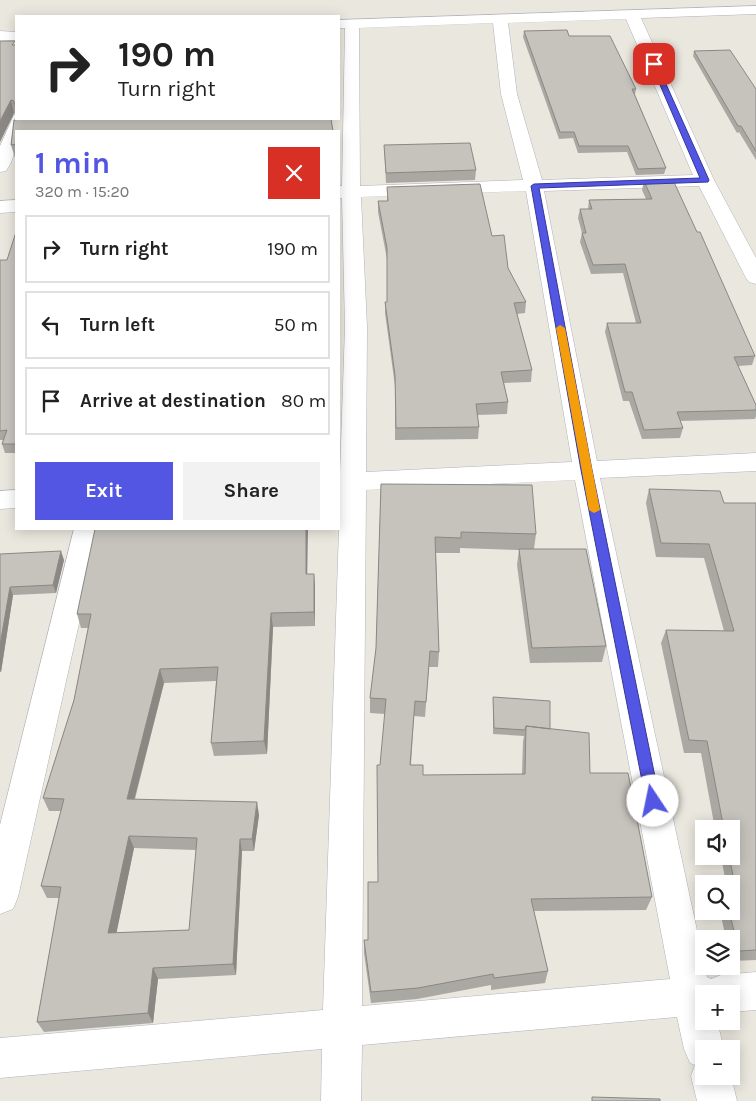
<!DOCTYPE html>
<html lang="en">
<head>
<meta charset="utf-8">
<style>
	body { margin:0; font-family:Karla,sans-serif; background:#f2f2f2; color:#222; height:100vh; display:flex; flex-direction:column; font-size:19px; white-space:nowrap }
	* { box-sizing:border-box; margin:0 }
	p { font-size:16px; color:#767676 }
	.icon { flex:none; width:28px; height:28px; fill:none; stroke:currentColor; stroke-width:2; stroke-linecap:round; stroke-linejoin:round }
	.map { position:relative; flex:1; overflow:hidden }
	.details { position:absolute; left:15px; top:130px; width:325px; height:400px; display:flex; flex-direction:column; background:#fff; border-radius:0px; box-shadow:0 2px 12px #0003 }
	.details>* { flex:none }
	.banner { position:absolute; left:15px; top:15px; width:325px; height:105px; border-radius:0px; box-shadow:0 2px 12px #0003; background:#fff; color:#222; overflow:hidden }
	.tools { position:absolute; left:695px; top:820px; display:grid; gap:10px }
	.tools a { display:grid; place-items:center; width:45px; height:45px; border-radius:0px; background:#fff; box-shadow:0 2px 12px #0003; font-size:25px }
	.pin { position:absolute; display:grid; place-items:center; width:42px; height:42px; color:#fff; margin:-21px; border-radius:10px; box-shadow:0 2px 8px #0006 }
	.me { position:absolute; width:55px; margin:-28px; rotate:349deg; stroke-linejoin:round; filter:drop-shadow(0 0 4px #0008) }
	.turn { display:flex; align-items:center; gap:18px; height:105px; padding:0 20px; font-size:22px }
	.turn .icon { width:65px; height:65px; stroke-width:2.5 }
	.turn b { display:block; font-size:35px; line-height:42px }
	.round { display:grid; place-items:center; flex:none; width:52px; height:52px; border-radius:0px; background:#f2f2f2 }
	.head { display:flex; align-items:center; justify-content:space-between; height:85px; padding:0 20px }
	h1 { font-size:30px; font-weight:700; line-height:38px; color:#5256e3 }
	.cta { display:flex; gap:10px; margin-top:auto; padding:10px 20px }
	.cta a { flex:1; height:58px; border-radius:0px; background:#5256e3; color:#fff; font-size:20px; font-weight:700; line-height:58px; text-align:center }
	.cta a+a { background:#f2f2f2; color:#222 }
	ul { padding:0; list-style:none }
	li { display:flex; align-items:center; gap:15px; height:68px; margin:0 10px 8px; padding:0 10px; border:2px solid #e0e0e0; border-radius:0px }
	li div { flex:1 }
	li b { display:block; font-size:19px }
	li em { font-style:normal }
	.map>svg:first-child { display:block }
</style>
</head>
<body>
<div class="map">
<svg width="756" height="1101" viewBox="0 0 756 1101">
	<rect width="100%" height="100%" fill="#eae7de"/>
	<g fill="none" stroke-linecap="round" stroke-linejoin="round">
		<g stroke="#b1b1bc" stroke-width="1">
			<path id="street" d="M756,6V14L641,18L714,180L756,258V284L749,282L746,278L699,186L544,191L597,461L756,453V471L600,478L707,977L711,979L721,975L756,972V1010L731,1012V994H704V1021H717L724,1049H704V1076H731L737,1101H697L691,1076L695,1065L690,1063L684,1049L677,1017L362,1045L361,1101H321L322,1049L0,1078V1038L323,1010L339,529V473H340L345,327L342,198H339V186H342L345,28H339V20ZM626,19L693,175L542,180L517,94L508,23ZM493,23L501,94L523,180L360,186L359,28ZM526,191L572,462L366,472L367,327L361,197ZM575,480L670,979L362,1006L366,490Z
				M0,31L16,32V40L0,41Z
				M14,115H16V119H29L24,131H16C16,146 15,158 6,171L0,172V146Z
				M183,119H199L196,131H178Z
				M16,200V212L0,213V201Z
				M16,490V508L0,509V491Z
				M74,529H100L18,897L13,909L0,914V825Z"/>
		</g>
		<use href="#street" fill="#fff" fill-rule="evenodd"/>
	</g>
	<path fill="#aaa8a3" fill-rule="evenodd" d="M524,31L569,36L636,89L635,95L666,168L664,174L636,175L627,152L578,153L573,138L559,139L523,37Z
		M16,45V114L14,113L0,142Z
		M694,51L756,89V160L739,132L737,133L693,56Z
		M22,119H331L333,131H16V158H15L11,145L14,120Z
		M384,145L476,170L475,180L386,183Z
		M644,181L755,356L752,365L738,366L756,405V416L755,419L680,421L683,428L680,438L642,439L629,401H623L605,332L607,323H636L623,273L591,274L580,242L582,233L578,218L580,209H588L589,200L646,199L642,190Z
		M387,187L492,236L508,268L526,302L525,313L517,314L532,370L531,382L504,383L508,402L507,414L477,415L479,427L478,439L395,440V386L385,313V302H387V259L378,212V201H387Z
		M16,232V453H5L2,444L3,440H0V260H7Z
		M381,484L536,534L534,549L606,646L602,662L530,663L517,565L519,550L460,548V553H436L439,652L438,667H429L425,717L414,716L411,765L423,775L522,774L523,741L524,736L493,734V697L550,729L590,773L652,897L646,910L534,911L548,971L545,983L491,990V985L417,999L371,1003L364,953V940H368L378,882L380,765L385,714L370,713V698L376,648Z
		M649,489L724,503H756V960L732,961L731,939H726L720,911H731V884H726L721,856H731V829H715L701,753H684L661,643L666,630L724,631L704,558L656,557L646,503Z
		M0,554L64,560L56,593L13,595L1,672H0Z
		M307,574H314L315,588V626L273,627L267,754L214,756L211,743L216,681L164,683L135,799L259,815L254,851H242L236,975L158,979L153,1023L44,1032L37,1022L59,898H47L41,886L61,811H49L43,798L74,700L88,628H81L77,614ZM134,848L196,850L189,930L116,933Z"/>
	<path fill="#8b8884" d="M11,100L14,113L0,142V121Z
		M306,529H308L307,588L306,574Z
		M61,551L64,560L56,593L53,585Z
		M314,574L315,588V626L314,612Z
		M10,587L13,595L1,672L0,670V645Z
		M271,613L273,627L267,754L264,741Z
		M160,669L164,683L131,812L127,799Z
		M257,802L259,815L254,851L252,839Z
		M129,836L134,848L114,945L108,933Z
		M240,839L242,851L236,975L233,964Z
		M153,968L158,979L153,1023L148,1013Z"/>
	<path fill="#c6c3bd" stroke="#8b8884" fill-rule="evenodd" d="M567,30L569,36H610L636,89H632L666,168L638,169L628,146H579L574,132H560L524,31Z
		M0,41H15L12,45H16V104H14V101L11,100L0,121Z
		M730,50L756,89V151L741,126H738L694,51Z
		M22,119H331L333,131H16V144L11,145L14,120Z
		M470,143L476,170L386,173L384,145Z
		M673,180L697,232H700L755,356L734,357L756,405V410L677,412L683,428L644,430L632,392H625L607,323H641L625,264L593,265L582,233H586L580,209H592L589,200L652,199L644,181Z
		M480,184L492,236L504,235L508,268L526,302L514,303L532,370L501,372L508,402L476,404L479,427L396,428L395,375L385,302H387V248L378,201H388L387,187Z
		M16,232V444H2L7,430L0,431V260H7Z
		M381,484L532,485L536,534L461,532V538L435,537L439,652L430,651L426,702L415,701L410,765H423V775L525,774L526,726L589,733L590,773H628L652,897L531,899L548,971L494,978L493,974L418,988L371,992L364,940H368V882H378L377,765H380L386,699L370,698L376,648Z
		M649,489L720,491L724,503H756V950L739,951L729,911H731V900L738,899L729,856H731V829H724L707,741L689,740L666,630L734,631L709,544L661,543Z
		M95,529H306V574H314V612L271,613L264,741L211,743L218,667L160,669L127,799L257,802L252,839H240L233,964L153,968L148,1013L37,1022L61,887L41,886L64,799L43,798L74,700L91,614H77ZM129,836L197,838L189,930L108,933Z
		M519,549H586L606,646L532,648Z
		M61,551L53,585L10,587L0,645V554Z
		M493,697L550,701V729L526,726L525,730L494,728Z
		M592,1097L660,1099V1101H592Z"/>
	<path fill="#5256e3" stroke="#353894" d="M654,63L657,64L709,180L708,182L539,188L592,470L660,801L658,806L653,808L648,806L646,801L581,470L531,186L534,184L700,178L651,64Z"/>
	<path fill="#f59e0b" d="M560,325L565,328L600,510L594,513L589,510L556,328Z"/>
</svg>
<div class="tools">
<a><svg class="icon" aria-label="sound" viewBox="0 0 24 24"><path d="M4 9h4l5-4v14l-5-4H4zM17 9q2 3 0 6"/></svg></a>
<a><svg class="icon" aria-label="search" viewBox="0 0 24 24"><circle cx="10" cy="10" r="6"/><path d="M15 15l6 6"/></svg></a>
<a><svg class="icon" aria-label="layers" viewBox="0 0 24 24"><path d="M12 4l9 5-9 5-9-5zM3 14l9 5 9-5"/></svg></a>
<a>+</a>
<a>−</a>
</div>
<div class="pin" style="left:654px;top:64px;background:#d93025"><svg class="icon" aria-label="arrive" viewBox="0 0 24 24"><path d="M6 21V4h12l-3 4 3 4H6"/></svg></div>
<svg class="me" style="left:653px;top:801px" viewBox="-20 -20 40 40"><circle r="19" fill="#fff"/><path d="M0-13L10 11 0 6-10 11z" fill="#5256e3"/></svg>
<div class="banner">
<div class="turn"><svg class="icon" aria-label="right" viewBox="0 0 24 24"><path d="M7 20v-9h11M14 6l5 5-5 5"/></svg><div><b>190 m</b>Turn right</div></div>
</div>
<section class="details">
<div class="head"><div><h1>1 min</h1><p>320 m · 15:20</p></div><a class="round" style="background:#d93025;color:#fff"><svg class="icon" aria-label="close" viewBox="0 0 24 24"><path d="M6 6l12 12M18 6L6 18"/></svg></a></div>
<ul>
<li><svg class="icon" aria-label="right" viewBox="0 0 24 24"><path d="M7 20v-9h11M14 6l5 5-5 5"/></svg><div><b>Turn right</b></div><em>190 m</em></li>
<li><svg class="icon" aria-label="left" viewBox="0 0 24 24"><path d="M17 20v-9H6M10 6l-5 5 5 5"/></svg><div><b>Turn left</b></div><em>50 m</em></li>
<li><svg class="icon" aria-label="arrive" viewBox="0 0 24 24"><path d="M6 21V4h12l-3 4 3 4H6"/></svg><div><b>Arrive at destination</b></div><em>80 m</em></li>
</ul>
<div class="cta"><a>Exit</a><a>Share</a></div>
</section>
</div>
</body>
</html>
